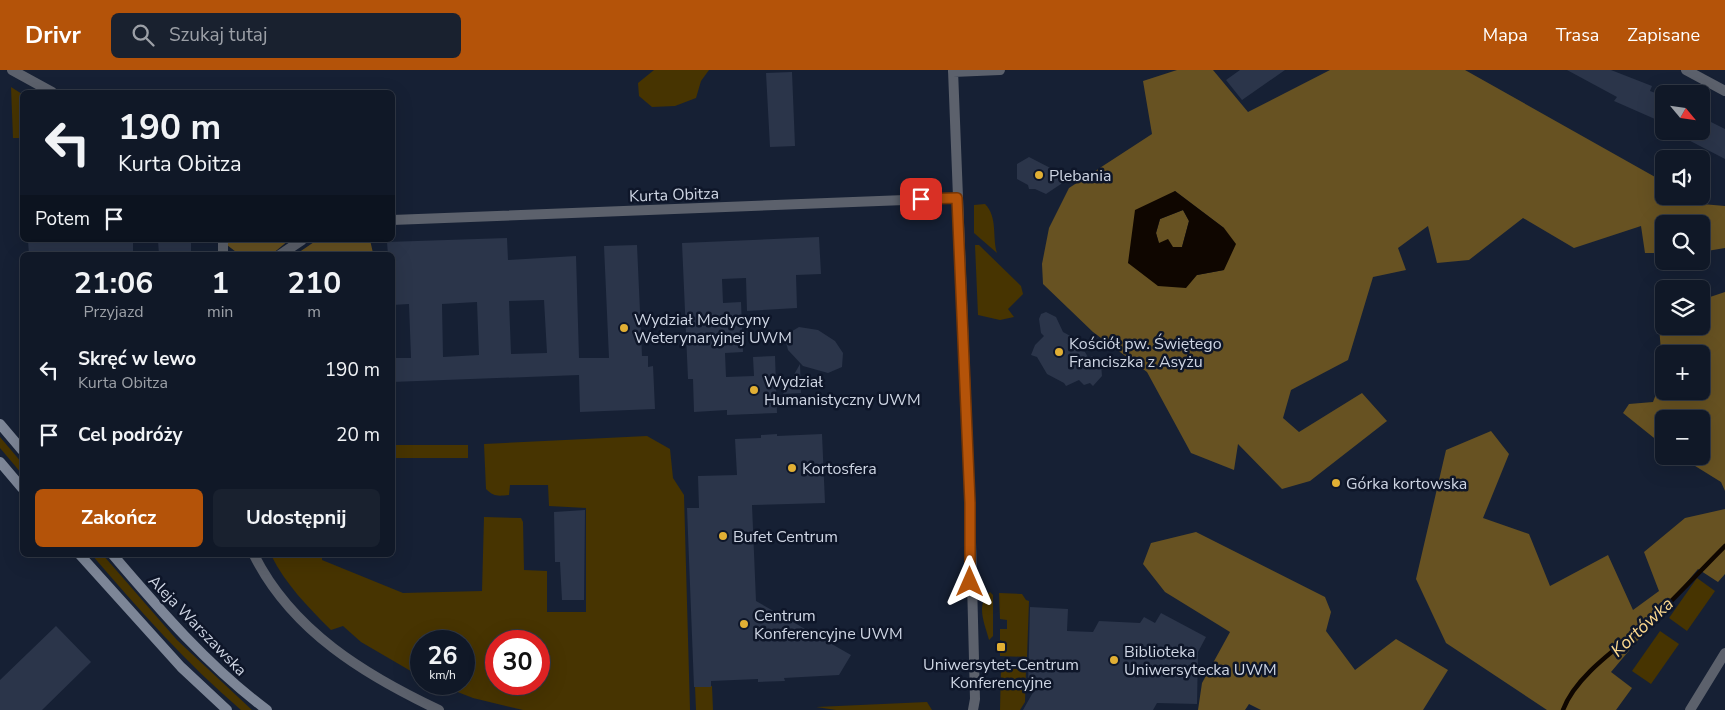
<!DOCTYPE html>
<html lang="pl">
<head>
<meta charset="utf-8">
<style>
	body { margin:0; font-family:"Nunito Sans",sans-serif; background:#19212f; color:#f1f3f6; height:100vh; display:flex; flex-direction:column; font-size:19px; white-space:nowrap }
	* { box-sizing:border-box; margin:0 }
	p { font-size:16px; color:#9ca0a7 }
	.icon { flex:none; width:28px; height:28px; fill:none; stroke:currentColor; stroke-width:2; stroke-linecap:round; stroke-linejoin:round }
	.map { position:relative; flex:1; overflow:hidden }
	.drawer { position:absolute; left:20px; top:182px; width:375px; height:305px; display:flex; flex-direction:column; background:#101827; border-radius:8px; box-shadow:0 5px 20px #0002,0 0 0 1px #303744 }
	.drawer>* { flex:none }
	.top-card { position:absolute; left:20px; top:20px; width:375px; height:152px; border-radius:8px; box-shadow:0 5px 20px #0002,0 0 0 1px #303744; background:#101827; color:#f1f3f6; overflow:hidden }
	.needle { width:32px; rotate:119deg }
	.controls { position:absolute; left:1655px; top:15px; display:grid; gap:10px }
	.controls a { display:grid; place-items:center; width:55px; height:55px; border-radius:8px; background:#101827; box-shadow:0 5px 20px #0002,0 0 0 1px #303744; font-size:25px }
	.speed { position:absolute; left:410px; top:560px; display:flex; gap:10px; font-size:25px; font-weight:700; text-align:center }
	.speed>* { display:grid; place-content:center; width:65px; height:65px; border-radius:50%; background:#101827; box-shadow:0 5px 20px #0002,0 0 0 1px #303744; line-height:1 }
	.speed small { font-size:12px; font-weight:400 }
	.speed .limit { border:8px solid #d22; background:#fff; color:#111 }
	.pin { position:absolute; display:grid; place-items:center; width:42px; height:42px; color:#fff; margin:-21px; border-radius:10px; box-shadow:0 2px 8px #0006 }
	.me { position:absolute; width:55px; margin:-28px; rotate:0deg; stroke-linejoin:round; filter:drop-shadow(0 0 4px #0008) }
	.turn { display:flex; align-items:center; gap:18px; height:105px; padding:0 15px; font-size:22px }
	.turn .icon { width:65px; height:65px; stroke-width:2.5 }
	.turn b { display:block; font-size:35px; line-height:42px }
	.then { display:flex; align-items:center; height:48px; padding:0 15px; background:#0003; gap:10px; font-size:19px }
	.eta { display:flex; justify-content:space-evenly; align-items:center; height:85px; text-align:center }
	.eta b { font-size:30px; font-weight:700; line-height:35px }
	.action { display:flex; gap:10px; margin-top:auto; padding:10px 15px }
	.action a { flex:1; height:58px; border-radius:8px; background:#b45309; color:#fff; font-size:20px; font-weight:700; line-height:58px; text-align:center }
	.action a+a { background:#19212f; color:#f1f3f6 }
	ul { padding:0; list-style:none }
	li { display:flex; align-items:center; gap:15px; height:65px; padding:0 15px }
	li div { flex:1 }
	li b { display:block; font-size:19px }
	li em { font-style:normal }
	header { display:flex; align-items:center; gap:30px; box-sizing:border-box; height:70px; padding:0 25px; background:#b45309; color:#fff }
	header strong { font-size:24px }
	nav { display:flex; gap:28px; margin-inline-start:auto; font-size:18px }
	.search { width:350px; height:45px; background:#19212f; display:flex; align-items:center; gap:12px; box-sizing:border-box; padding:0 18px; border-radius:8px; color:#9ca0a7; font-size:19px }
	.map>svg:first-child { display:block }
</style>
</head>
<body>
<header>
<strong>Drivr</strong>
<div class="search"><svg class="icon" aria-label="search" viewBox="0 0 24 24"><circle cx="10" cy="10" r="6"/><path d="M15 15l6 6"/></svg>Szukaj tutaj</div>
<nav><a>Mapa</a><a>Trasa</a><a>Zapisane</a></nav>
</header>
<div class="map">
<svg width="1725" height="640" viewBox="0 0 1725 640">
	<rect width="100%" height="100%" fill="#162034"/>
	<path fill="#473401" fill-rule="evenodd" d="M654,0H709L701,11L696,28L675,36L652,37L639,26L638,13Z
		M11,17L22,24V68H13Z
		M985,134C998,147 992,167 997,183L974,163V135Z
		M975,175H979L1021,216L1023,224L1008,239L1014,247L1000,250L978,245Z
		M647,366L670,379L673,408L684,425L690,640H523L473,628L437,614H464V571H421V607L361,572L343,556L331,560C308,537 286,515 271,485H322V490L403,523L482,521L484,447L521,448L523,452L524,500L547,501V542H586V438L549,436L548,415H510L509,425C498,426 494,427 486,419L484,374ZM496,571H539V614H496Z
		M0,367L22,393V404L0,378Z
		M393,375H468V388H393Z
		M92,485H103L177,570L252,640H241C186,593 139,540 92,485Z
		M1697,508L1715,521L1687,561L1669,548Z
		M990,522L993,525V566L989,570C985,554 975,535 990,522Z
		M999,523L1022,524L1026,530L1029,531L1027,587L1000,586V583L1004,582L1003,571L1000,570V559H1007V550L1000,549Z
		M1660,561L1679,574L1651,614L1632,601Z
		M1001,598L1026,599L1025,632L1020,640H1000Z
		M695,616H712L713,640H696Z
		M927,632L932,640H836L816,637Z"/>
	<path fill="#675222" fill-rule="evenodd" d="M1177,0H1213L1248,42L1330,0H1465L1664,112V126H1689L1702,134L1725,136V178L1701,182V154H1664V183H1645L1641,156L1574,178L1523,148L1469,190L1437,193L1428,156L1398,178L1406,200L1373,207L1348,290L1291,320L1283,348L1299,362L1362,323L1387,351L1310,411L1282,419L1238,374L1234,400L1191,383L1147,302L1093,262L1043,214L1042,194L1049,158L1069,118L1152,64L1143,11ZM1175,121L1224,158V200L1197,205L1128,193Z
		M1183,140L1189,151L1182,177L1173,178L1159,174L1156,163L1160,149Z
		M227,170H289L271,185H240L227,175Z
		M317,170H370L373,183L371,185H295Z
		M1725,222V421L1721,412L1679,386H1701V349H1664V376L1623,343L1629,334L1653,332L1663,306L1658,244L1664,242V256H1701V230ZM1664,284H1701V321H1664Z
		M1491,361L1509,384L1483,448L1529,464L1550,516L1608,485L1633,540L1659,521L1644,482L1685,448L1725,439V504L1718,512L1698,499L1611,602L1632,618L1616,640H1547L1446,573L1416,509L1446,380Z
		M1196,462L1325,527L1331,542L1326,561L1355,600L1396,569L1448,600L1423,640H1261L1249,634L1245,640H1198L1202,613L1230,562L1165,522L1143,494L1151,473Z"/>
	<path fill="#0f0600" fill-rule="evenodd" d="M1175,121L1224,158L1236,174L1224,200L1197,205L1186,218L1158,216L1128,193L1135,140ZM1183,140L1189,151L1182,177H1173L1168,169L1159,173L1156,163L1160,149Z"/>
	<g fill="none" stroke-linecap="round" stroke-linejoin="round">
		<path stroke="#0f0600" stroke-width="4.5" d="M1563,640C1577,602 1627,572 1657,545C1680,523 1702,499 1725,476"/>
	</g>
	<path fill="#2b354a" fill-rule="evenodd" d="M1240,0H1285L1242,30L1226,10Z
		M1567,0H1611L1652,16L1650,21L1664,26V53L1614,31L1617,27Z
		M792,2L795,76L770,77L766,3Z
		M1701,47L1725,59V89L1671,61H1701Z
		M1029,87L1062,104L1060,106L1064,108L1061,114L1046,124L1035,119H1029L1028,115L1017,109V94Z
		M819,167L821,204L796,205L797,238L747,241L746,208L722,209L723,233L741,232L743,282L725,283L726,307L754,306L753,287L775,286L777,343L727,345V340L694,342L693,309H688L682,173Z
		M507,168L508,190L576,186L579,288H609L604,176L637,175L642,286H648V297L653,296L655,339L580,342L579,305L392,312V288H411L409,234L392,235V185H388L387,172ZM544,230L547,283L511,284L509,231ZM477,232L479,285L443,287L442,234Z
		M28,170H133V185H29Z
		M158,170H191V185H159Z
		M1046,242L1056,247L1063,262L1078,270L1089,289L1092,286L1101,294L1102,306L1093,316L1090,313L1084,315L1079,310L1066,316L1064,313L1047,304L1037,287L1031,285L1035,275L1044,266L1041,263L1039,249L1041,244Z
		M799,257L818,260L835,271L843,283L842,297L828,303L803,296L788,280L786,272L789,263Z
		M800,294L801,323L783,324Z
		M777,364V366L822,364L825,433L752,435L756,531L851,585L839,605L784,608L785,611L758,612V609L711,611V617H694L687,438H699L698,406L737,405L735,369L761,368V365Z
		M585,440L584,530H562L560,492H555L554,442Z
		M1030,537L1068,539L1067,561L1093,562L1099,551L1140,553L1144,547L1155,553L1161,543L1206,567L1198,582L1197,634L1157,633L1153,640H1023L1036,617H1028Z
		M56,556L91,592L42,640H0V610Z"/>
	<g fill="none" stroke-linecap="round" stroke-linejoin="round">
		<path stroke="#5c616c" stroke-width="10" d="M12,0L52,22
			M953,0L970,433L975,629L973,640
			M1686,0L1725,21
			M953,2L1000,0
			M392,150L957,128
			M223,185V170
			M280,185L302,170
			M254,485C292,561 365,605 439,640
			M1690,640L1725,583"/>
		<path stroke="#7d8697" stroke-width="10" d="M0,354L22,380
			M0,392L22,418
			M80,485L181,597L227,640
			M113,485C160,540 208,596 267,640"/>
	</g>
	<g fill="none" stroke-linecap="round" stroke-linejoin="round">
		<g stroke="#753606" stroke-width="12">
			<path id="route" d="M921,129L957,128L970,433V512"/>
		</g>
		<use href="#route" stroke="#b45309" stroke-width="9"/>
	</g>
	<g fill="#e1af34" stroke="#0e1629" stroke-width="2">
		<circle cx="1039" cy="105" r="5"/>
		<circle cx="624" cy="258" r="5"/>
		<circle cx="1059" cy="282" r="5"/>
		<circle cx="754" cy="320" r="5"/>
		<circle cx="792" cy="398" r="5"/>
		<circle cx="1336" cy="413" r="5"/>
		<circle cx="723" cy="466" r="5"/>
		<circle cx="744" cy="554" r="5"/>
		<rect x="996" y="572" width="10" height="10" rx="2.5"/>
		<circle cx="1114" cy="590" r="5"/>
	</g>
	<g text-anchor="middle" stroke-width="5" stroke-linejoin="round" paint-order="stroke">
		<g font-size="16" fill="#ced5e3" stroke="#0e1629" text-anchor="start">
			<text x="1049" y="111">Plebania</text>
			<text x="634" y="255">Wydział Medycyny<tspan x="634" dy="18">Weterynaryjnej UWM</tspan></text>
			<text x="1069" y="279">Kościół pw. Świętego<tspan x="1069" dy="18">Franciszka z Asyżu</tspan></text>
			<text x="764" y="317">Wydział<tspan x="764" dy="18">Humanistyczny UWM</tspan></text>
			<text x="802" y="404">Kortosfera</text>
			<text x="1346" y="419">Górka kortowska</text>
			<text x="733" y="472">Bufet Centrum</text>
			<text x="754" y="551">Centrum<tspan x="754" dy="18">Konferencyjne UWM</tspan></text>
			<text x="1124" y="587">Biblioteka<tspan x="1124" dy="18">Uniwersytecka UWM</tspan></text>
			<text x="1001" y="600" text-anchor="middle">Uniwersytet-Centrum<tspan x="1001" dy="18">Konferencyjne</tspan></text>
		</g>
		<g font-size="16" fill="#ced5e3" stroke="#0e1629">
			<text transform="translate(674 124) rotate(-2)" y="6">Kurta Obitza</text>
			<text transform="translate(198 555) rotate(46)" y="6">Aleja Warszawska</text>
		</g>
		<g font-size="18" font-style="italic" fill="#fbd88e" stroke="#0e1629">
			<text transform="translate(1642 557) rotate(-43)" y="6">Kortówka</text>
		</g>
	</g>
</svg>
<div class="controls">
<a><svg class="needle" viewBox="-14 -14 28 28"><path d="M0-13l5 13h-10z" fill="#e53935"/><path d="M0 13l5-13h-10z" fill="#9ca0a7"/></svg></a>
<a><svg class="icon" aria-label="sound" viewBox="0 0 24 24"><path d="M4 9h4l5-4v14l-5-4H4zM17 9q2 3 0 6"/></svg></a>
<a><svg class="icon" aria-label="search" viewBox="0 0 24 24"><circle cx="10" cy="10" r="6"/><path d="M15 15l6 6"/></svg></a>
<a><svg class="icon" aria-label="layers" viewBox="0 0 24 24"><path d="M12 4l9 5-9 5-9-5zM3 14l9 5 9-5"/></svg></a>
<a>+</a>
<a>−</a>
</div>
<div class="speed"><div>26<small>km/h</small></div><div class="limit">30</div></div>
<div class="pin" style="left:921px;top:129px;background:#d93025"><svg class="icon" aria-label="arrive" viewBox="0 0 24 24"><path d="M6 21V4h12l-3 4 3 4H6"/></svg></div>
<svg class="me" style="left:970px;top:512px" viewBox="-20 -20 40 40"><path d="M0-17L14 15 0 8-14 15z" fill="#b45309" stroke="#fff" stroke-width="4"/></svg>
<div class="top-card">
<div class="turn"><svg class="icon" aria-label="left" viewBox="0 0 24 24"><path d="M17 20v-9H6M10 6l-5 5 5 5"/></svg><div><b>190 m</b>Kurta Obitza</div></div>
<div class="then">Potem<svg class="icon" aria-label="arrive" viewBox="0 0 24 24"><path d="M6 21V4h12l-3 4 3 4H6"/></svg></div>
</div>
<section class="drawer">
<div class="eta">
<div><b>21:06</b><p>Przyjazd</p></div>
<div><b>1</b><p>min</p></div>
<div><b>210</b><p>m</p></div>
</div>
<ul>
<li><svg class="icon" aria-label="left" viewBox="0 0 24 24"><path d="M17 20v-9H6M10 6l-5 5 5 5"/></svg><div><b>Skręć w lewo</b><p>Kurta Obitza</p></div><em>190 m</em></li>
<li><svg class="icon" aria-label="arrive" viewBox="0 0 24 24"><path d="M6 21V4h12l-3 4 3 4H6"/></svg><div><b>Cel podróży</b></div><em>20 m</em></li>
</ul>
<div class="action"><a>Zakończ</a><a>Udostępnij</a></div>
</section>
</div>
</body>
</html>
